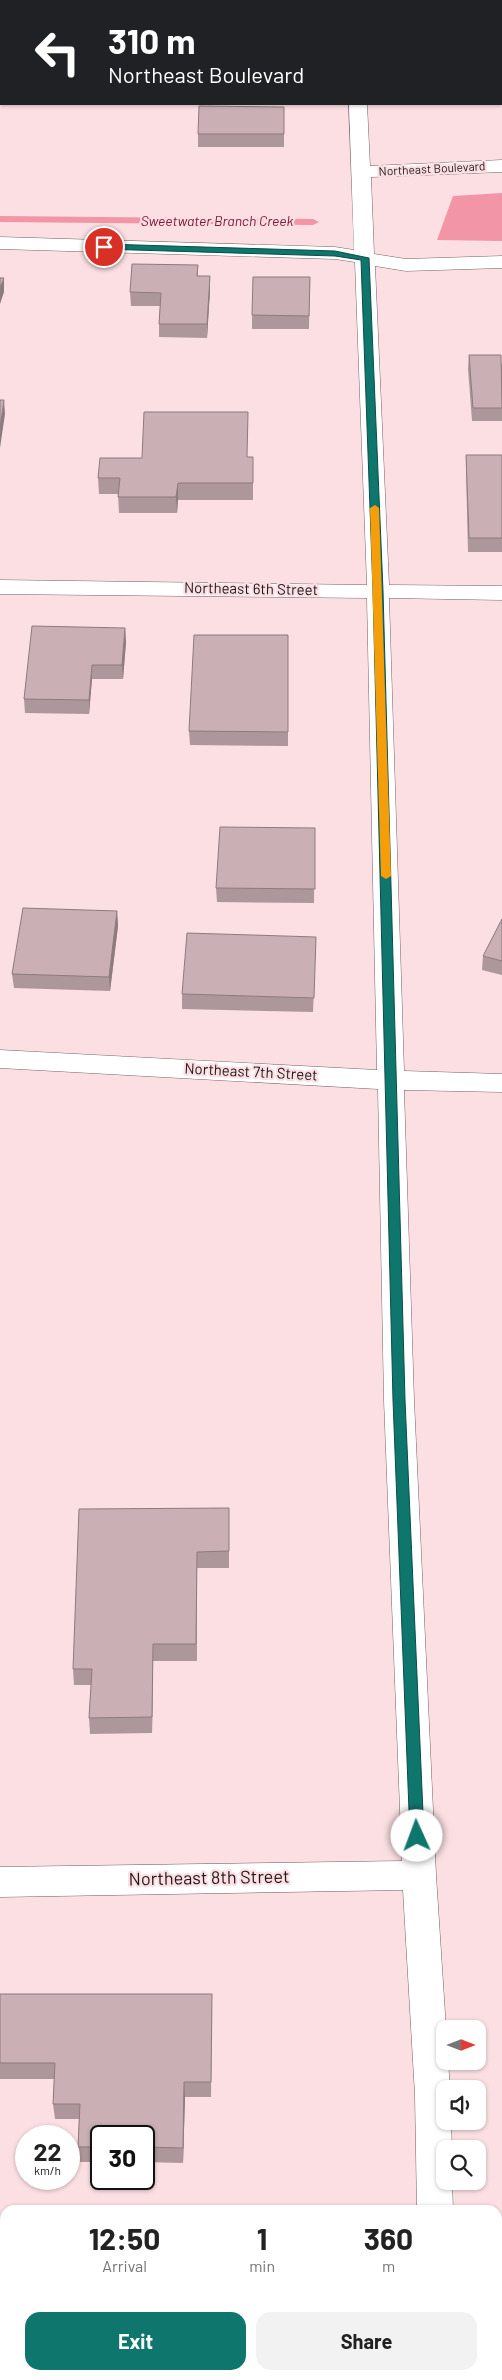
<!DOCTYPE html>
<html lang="en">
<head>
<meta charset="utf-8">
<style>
	body { margin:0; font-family:Barlow,sans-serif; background:#f2f2f2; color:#222; height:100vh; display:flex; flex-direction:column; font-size:19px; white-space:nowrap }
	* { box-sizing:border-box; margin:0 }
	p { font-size:16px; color:#767676 }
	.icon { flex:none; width:28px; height:28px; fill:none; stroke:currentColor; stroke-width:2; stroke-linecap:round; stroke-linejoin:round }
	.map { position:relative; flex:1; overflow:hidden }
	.drawer { position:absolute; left:0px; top:2205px; width:502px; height:175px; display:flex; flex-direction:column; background:#fff; border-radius:15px 15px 0 0; box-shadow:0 1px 4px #0004 }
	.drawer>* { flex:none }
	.top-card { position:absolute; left:0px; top:0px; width:502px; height:105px; box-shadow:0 1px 4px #0004; background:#202124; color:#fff; overflow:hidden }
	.needle { width:32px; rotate:90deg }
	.controls { position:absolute; left:436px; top:2020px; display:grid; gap:10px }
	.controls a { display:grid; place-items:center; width:50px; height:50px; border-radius:10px; background:#fff; box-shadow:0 1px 4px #0004; font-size:25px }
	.speed { position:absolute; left:15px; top:2125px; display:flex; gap:10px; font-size:25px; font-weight:700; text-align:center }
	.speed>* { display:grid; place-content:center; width:65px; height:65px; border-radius:50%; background:#fff; box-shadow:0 1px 4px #0004; line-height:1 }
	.speed small { font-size:12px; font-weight:400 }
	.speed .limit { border:2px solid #111; border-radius:8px; background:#fff; color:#111 }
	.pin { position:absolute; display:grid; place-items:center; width:42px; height:42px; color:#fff; margin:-21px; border:2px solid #fff; border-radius:50%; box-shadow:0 1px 5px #0007 }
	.me { position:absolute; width:55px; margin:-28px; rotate:358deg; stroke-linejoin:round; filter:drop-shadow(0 0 4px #0008) }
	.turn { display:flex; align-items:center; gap:18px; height:105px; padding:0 25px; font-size:22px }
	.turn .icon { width:65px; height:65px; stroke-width:2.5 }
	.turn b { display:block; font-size:35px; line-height:42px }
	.eta { display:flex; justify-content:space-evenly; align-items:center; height:85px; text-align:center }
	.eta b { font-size:30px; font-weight:700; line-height:35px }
	.primary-button { display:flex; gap:10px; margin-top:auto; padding:10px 25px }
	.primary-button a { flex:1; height:58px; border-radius:15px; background:#0f766e; color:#fff; font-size:20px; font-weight:700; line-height:58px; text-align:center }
	.primary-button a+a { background:#f2f2f2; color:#222 }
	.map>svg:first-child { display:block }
</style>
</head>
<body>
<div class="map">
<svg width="502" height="2380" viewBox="0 0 502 2380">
	<rect width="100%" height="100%" fill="#fbdfe3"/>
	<path fill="#f195a7" d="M502,193V241L437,240L453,196Z"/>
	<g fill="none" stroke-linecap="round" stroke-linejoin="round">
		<path fill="#f195a7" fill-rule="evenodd" d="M0,216L313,219L319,222L313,225L0,222Z"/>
		<g stroke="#776064" stroke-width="1">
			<path id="minor" d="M344,0H362V1H344Z
				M349,104H367L370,166L502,160V172L371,177L374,254L406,259L502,256V268L406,271L375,266L389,585L502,586V600L389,598L404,1071L502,1074V1092L404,1090L414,1400L436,1875L446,2029L445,2061H448L450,2089H445V2121H451L452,2149H445V2181H452L453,2210H417L415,2095L403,1890L0,1897V1867L402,1861L384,1400L378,1089L0,1068V1050L377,1070L367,598L0,594V580L367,585L355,262L335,259L0,249V237L335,247L354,250Z
				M419,2375H457V2380H419Z"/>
		</g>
		<use href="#minor" fill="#fff" fill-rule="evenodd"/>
	</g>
	<path fill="#ae979b" d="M458,0H502V10H501V1H459Z
		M501,17H502V69H501Z
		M284,107V147H198V134Z
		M198,265V276H210V290L207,338L159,337V324L160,306H131L130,292Z
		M310,277L309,329H252V315Z
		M469,355L502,364V421H472L468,369Z
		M466,455H502V552H468L466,469Z
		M247,457L253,473V500H178L177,513H119L118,494H99L98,478L142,458Z
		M125,628L126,642L123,679H92L89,714L25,713L24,699Z
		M288,635V746L190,745L189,731Z
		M315,828L314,903L217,902L216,888Z
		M117,911L118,926L110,991L14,988L12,974Z
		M502,919V975L482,970L483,956Z
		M316,937L313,1012L182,1009V994Z
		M229,1508V1568H197V1661H153L152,1733L90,1734L89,1718L91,1685H74L73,1669Z
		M0,1994L212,2009L211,2097H185L183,2163L144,2162V2136H101V2162H80L78,2147L79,2119H55L53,2104L54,2079H0Z"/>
	<path fill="#8d7b7e" d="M210,276V290L207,338V324Z
		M4,278V292L0,304V288Z
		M4,400L5,414L0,448V428Z
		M178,483V500L177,513L176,497Z
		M125,628L126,642L123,679L122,665Z
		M92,665V679L89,714V700Z
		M117,911L118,926L110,991L109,977Z
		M153,1644V1661L152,1733V1717Z
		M184,2082L185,2097L183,2163V2148Z"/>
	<path fill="#cab0b4" stroke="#8d7b7e" d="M501,17H502V57H501Z
		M199,106L284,107V134H198Z
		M132,264L198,265L197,276H210L207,324H159L161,293L130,292Z
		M253,277H310L309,316L252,315Z
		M0,278H4L0,288Z
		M469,355H501L502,408H473Z
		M0,400H4L0,428Z
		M144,412H248L247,457H253V483H178L176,497H118L120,478H98L100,458H142Z
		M466,455H502V538H469Z
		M32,626L125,628L122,665H92L89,700L24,699Z
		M194,635H288V732L189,731Z
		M220,827L315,828V889L216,888Z
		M23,908L117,911L109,977L12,974Z
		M502,919V961L483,956Z
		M187,933L316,937L314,998L182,994Z
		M229,1508V1551L197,1552L196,1644H153L152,1717L89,1718L92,1669H73L79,1509Z
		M0,1994H212L211,2082H184L183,2148L144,2147V2136H101V2147H78L80,2104H53L55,2063H0Z"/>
	<path fill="#0f766e" stroke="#0a4d48" d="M104,244L335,251L369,258L383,591L405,1400L424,1836L422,1840L417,1841L412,1840L410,1836L393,1400L373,591L361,260L335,256L101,249L100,247Z"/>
	<path fill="#f59e0b" d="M375,505L379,508L391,876L386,879L381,876L370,508Z"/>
	<g text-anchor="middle" stroke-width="4.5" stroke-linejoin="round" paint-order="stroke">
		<g font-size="12" fill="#211719" stroke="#fbdfe3">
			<text transform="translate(432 169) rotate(-3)" y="4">Northeast Boulevard</text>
		</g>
		<g font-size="14" font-style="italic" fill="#82163a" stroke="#fbdfe3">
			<text x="217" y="226">Sweetwater Branch Creek</text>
		</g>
		<g font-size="15" fill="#211719" stroke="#fbdfe3">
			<text transform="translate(251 589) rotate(1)" y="5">Northeast 6th Street</text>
			<text transform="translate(251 1072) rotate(3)" y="5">Northeast 7th Street</text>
		</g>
		<g font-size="18" fill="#211719" stroke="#fbdfe3">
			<text transform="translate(209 1878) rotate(-1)" y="6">Northeast 8th Street</text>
		</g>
	</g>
</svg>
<div class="controls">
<a><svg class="needle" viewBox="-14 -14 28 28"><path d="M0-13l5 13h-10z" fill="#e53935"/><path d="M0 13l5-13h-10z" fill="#767676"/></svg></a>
<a><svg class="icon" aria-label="sound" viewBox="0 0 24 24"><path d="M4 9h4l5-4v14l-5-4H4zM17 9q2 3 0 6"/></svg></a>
<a><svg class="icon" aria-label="search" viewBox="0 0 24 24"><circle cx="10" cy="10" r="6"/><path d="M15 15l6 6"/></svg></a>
</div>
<div class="speed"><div>22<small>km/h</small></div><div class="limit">30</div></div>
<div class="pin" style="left:104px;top:247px;background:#d93025"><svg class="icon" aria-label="arrive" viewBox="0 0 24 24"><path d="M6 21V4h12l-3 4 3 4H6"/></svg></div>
<svg class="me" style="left:417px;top:1836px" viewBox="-20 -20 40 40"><circle r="19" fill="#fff"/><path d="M0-13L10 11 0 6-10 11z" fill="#0f766e"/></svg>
<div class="top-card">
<div class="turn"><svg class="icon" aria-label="left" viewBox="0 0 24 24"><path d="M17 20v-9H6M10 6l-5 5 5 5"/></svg><div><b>310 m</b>Northeast Boulevard</div></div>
</div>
<section class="drawer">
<div class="eta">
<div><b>12:50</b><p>Arrival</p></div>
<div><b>1</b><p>min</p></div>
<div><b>360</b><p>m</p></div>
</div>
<div class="primary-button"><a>Exit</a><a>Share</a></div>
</section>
</div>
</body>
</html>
